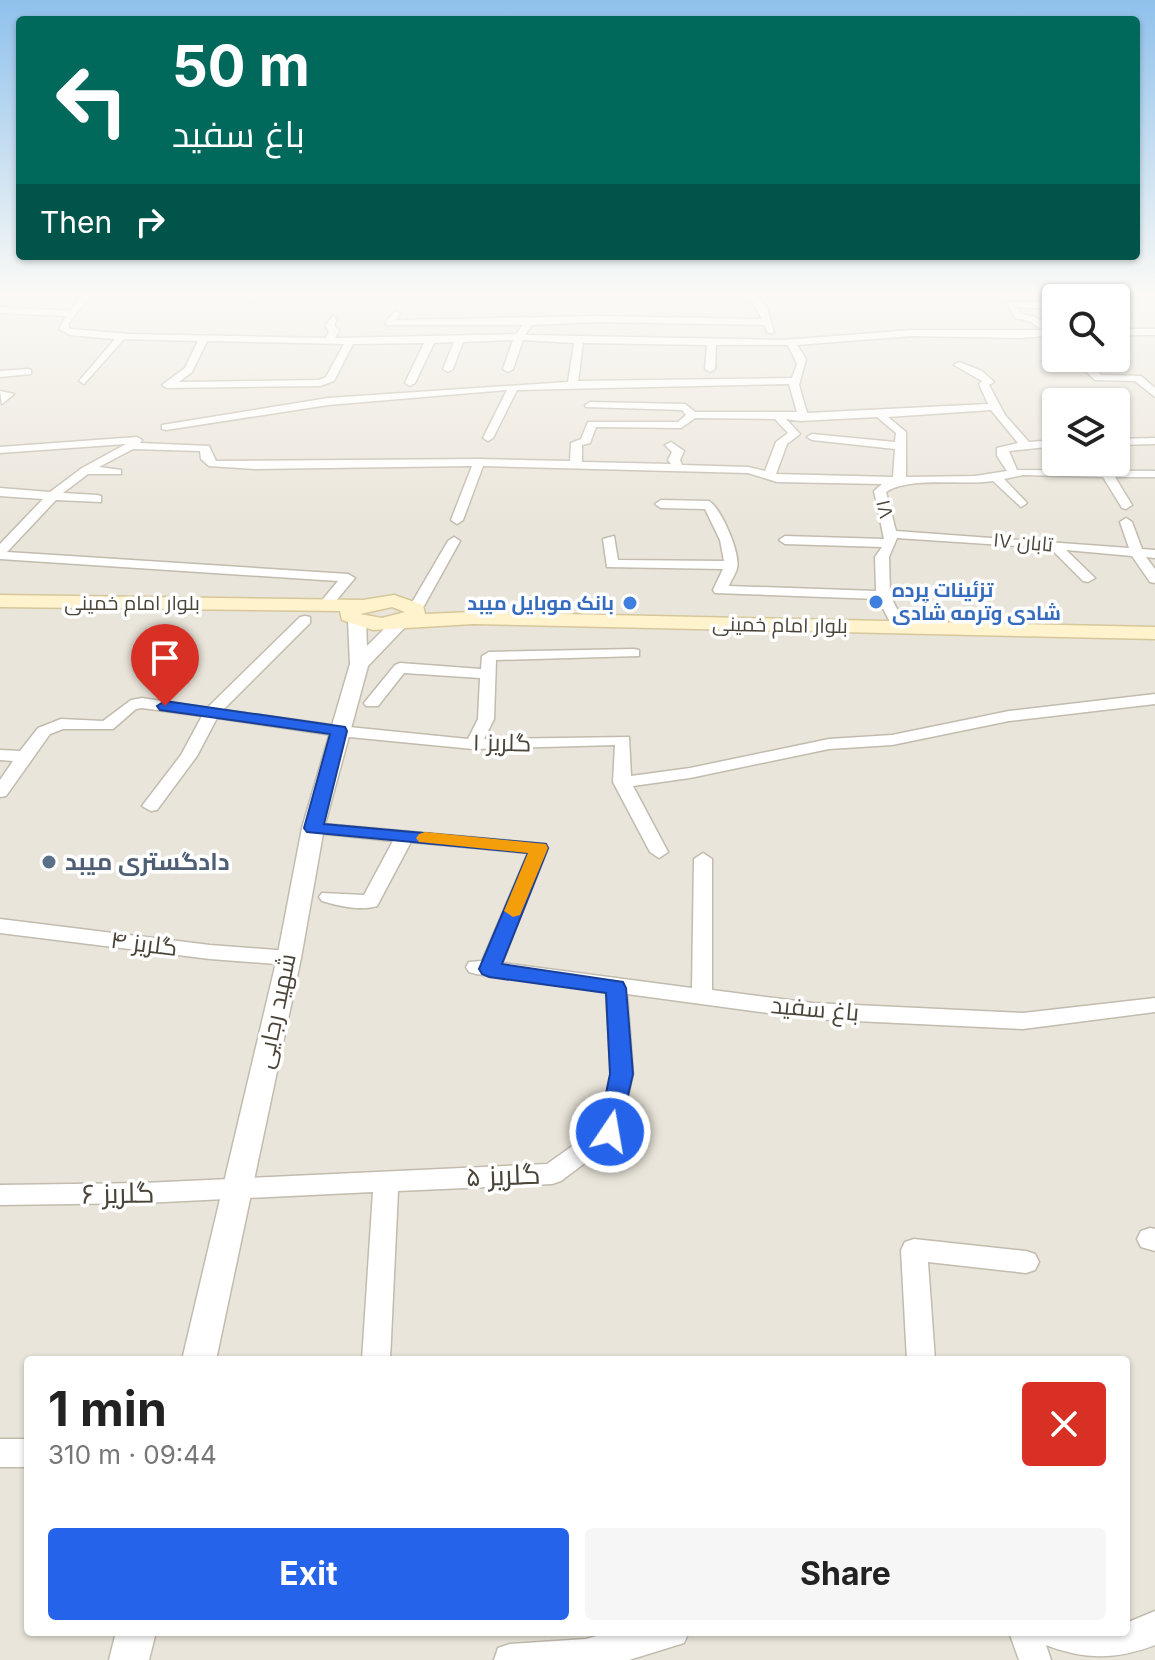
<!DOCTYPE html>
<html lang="en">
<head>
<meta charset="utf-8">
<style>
	body { margin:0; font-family:Inter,Cairo,sans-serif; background:#f6f6f6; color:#222; height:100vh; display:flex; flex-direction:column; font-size:30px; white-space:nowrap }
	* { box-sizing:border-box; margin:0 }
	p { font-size:26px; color:#767676 }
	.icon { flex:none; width:44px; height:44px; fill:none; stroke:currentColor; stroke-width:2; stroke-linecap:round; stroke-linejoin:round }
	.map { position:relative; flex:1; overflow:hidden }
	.panel { position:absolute; left:24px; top:1356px; width:1106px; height:280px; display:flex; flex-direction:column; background:#fff; border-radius:8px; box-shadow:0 2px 6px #0004 }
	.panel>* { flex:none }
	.guide { position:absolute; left:16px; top:16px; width:1124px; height:244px; border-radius:8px; box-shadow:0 2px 6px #0004; background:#00695c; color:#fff; overflow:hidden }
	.fabs { position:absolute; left:1042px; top:284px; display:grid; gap:16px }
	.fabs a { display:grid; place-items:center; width:88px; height:88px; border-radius:8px; background:#fff; box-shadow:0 2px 6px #0004; font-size:40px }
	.pin { position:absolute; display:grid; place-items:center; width:68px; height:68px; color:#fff; margin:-82px -34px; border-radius:50% 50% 50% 0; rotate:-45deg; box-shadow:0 0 8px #0007 }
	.pin .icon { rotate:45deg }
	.me { position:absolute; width:88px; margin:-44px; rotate:12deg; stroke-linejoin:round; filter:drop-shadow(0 0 6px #0008) }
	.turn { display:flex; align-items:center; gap:28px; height:168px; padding:0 24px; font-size:36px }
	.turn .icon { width:104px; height:104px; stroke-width:2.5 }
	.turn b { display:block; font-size:56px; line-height:68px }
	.then { display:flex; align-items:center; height:76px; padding:0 24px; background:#0003; gap:16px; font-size:30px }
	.round { display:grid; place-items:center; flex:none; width:84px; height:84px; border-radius:8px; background:#f6f6f6 }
	.summary { display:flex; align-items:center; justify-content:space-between; height:136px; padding:0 24px }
	h1 { font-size:48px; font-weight:700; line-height:60px }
	.action { display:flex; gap:16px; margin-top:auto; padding:16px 24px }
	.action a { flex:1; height:92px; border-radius:8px; background:#2563eb; color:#fff; font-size:32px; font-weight:700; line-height:92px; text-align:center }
	.action a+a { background:#f6f6f6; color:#222 }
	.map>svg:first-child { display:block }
</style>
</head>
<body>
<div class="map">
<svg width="1155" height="1660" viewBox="0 0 1155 1660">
	<rect width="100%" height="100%" fill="#f6f3ec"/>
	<path fill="#eae5da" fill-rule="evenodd" d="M0,292H1155V1660H0ZM1056,298H1116V358H1056ZM1056,402H1116V462H1056ZM28,1360H1126V1632H28Z"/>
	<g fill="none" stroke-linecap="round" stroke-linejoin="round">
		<g stroke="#c2bbae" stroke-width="3">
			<path id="minor" d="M85,292H93L69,323V328L72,329L129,334L326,338L329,331L325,326L333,316L337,319L334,325L339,330L335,338L516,334L523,325H386V321L396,311L400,314L396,320L598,316L762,319L747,292H755L767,308L774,333H768L764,325L598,322L532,325L525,335L784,340L912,330H1043L1029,321L1015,318L1007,302H1053L1056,309L1016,307L1021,314L1035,317L1056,329V335L1022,338L912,336L797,345L806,359L799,385L807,413L988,404L979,384L982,381L954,365L959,362L982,371L994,382L989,385L1005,415L1029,442L1056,440V446L1009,451L1017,470L1155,471V477H1115L1132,505L1126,509L1122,508L1103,477L1023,475L1004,479L1027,503L1021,507L993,481C962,486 911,476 886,492L896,531L1129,548L1120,522L1126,518L1132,522L1142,549L1155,550V558L1146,557L1155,569V583L1150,582L1132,556L1066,550L1095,578L1088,582L1083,581L1050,548L897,538L889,557L890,595L901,617L894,621L889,620L878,599L715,593L713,590L723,569L607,567L603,539L614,536L618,560L724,561L720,540L705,509L661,508L655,504L661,500L709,501C721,508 741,554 737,568C736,574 731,580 729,586L876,591L875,557L882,547L785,544L779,540L785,536L884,539L874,491L882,484L777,482L748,473L483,466L463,520L457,524L451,520L472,466L255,469L209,466L201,459L200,451L133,449L99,467L121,470V474H88L63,493L97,495L101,496V502L56,500L7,552L348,574L355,578L330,608L325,609L318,605L338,581L0,559V544L43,499L0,496V488L50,492L82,468L126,444L0,453V447L137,437L142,440L140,443L209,446L216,461L479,459L570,461L571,443L581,439L588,422H678L686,415L682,410L586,407L585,405L590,402L685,404L695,412H797L789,384L517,390L493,438L488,441L483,438L507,390L328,405L166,430L162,429V425L328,398L568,382L574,343L523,340L513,369L508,372L503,369L513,340L463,342L453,369L448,372L443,369L454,342L434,343L415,383L410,386L405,383L424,343L353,344L334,381L320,386L167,388L162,385L185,368L198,341L124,339L84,384L79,381L115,339L70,335L59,329L66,316L0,313V307L70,311ZM207,341L344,344L326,377L319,380L179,382L192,372ZM583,343L707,345L705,369L710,372L715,369L716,345H788L797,364L792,378L578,381ZM991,410L1018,443L997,448V456L1007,471L975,476L906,477V432L888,417ZM877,417L896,433L895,442L812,434L807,437L812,440L895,449L893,477L776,474L787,444L800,434L786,419L800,421ZM695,418L775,419L788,433L776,442L765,471L748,467L682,465L680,460L684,451L671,442L665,445L672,452L668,460L671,464L582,462V445L590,443L596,427L681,428Z
				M1116,329H1155V335H1116Z
				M1082,359H1088L1101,375L1141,376L1155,388V397L1135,381L1095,380L1083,369Z
				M28,369L31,370V374L0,377V371Z
				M0,391L14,394L2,404Z
				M1155,438V444L1116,445V439Z
				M454,537L460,541L424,606L417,610L412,609L410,606L448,541Z
				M305,616L310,617V623L223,710L339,726L468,739L478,719L480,678L404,673L378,706H366L364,703L395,665L400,663L481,669L482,656L489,652L634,649L639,650V656L496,660L494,719L484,739L629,737L631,776L690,768L829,739L892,735L1009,711L1155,694V704L1009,721L892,745L829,749L690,778L633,786L668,852L659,858L650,852L613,782L615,745L473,749L339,736L217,718L197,756L157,810L151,811L142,806L181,755L202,716L142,708L136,709L113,729H63L50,734L6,796L0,797V780L13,761L0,760V750L20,751L38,728L61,719L103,721L131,700L142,698L207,708L300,617Z
				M313,823L545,844L548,848L502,963L692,988L694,859L703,853L712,859V990L813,1003L1023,1013L1155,998V1012L1023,1029L813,1019L627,994L633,1074L618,1138L561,1181L552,1184L398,1191L390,1360H362L373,1192L144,1203L0,1205V1185L144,1183L547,1164L599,1127L611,1074L606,991L476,974L469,972L466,967L469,962L482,961L528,853L411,842L377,906C361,911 338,906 322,901L319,897L322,893L364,895L393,841L307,832L304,828L307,824Z
				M0,919L210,945L289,951L296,953L299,958L296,963L289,965L210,959L0,933Z
				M1150,1228L1155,1229V1251L1141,1247L1137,1239L1141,1231Z
				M914,1239L1026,1251L1035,1254L1039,1262L1035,1270L1026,1273L928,1262L935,1360H907L901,1250L905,1242Z
				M0,1439H28V1467H0Z
				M1155,1611V1645C1116,1660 1085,1660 1046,1645L1051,1660H1019L1009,1632H1126V1623Z
				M611,1632H689L684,1643L629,1660H494L498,1648L510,1644L586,1639Z"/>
		</g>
		<g stroke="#c2bbae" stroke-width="3">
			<path id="tertiary" d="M357,616L366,621L367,646L396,617L402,616L411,621L368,666L324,828L301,958L216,1360H182L277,958L302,828L350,664L348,621Z
				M116,1632H156L149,1660H109Z"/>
		</g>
		<g stroke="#d6c79b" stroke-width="3">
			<path id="secondary" d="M0,595L363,600L394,595L423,605L425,614L473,612L1155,627V639L473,624L373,630L342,620L340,611L0,607ZM392,607L405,612L382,618L360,614Z"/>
		</g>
		<use href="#minor" fill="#fff" fill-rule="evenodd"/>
		<use href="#tertiary" fill="#fff" fill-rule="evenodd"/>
		<use href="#secondary" fill="#fff3cd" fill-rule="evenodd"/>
	</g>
	<linearGradient id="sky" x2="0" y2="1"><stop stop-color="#8fc1ec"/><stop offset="0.56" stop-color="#fbfaf6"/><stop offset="1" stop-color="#fbfaf6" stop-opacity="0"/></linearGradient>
	<rect width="1155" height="525" fill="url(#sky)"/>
	<path fill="#2563eb" stroke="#184099" stroke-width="2" d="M165,701L345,727L347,731L324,824L546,844L548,848L502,964L623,982L626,988L633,1074L618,1139L610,1142L601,1139L598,1132L610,1074L606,993L489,977L482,974L479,969L528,853L307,832L304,828L330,734L160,710L157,706Z"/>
	<path fill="#f59e0b" d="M425,832L546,844L548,848L520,915L513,917L504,911L528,853L419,842L416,838L419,834Z"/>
	<g fill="#3f7fe0" stroke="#fff" stroke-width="3">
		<circle cx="876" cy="602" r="8"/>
		<circle cx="630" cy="603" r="8"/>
	</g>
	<circle fill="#5c6f8a" stroke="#fff" stroke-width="3" cx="49" cy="862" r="8"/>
	<g text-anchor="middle" stroke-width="7" stroke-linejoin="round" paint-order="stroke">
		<g font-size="20" fill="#4b4439" stroke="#fff">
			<text transform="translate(885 509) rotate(77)" y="7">۱۸</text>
			<text transform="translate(1023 542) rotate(5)" y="7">تابان ۱۷</text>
			<text x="132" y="610">بلوار امام خمینی</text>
			<text transform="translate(780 625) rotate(1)" y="7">بلوار امام خمینی</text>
		</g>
		<g font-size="20" font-weight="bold" fill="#366cbe" stroke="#fff" text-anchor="start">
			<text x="892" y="597">تزئینات پرده<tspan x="892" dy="23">شادی وترمه شادی</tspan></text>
			<text x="614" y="610" text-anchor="end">بانک موبایل میبد</text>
		</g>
		<g font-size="24" fill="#4b4439" stroke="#fff">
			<text transform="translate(502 743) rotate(1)" y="8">گلریز ۱</text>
			<text transform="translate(144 944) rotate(7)" y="8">گلریز ۴</text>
			<text transform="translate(815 1009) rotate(5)" y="8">باغ سفید</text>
			<text transform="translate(276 1011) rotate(-78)" y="8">شهید رجایی</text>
		</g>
		<g font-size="24" font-weight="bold" fill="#4e5e75" stroke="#fff" text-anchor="start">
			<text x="65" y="870">دادگستری میبد</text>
		</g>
		<g font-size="28" fill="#4b4439" stroke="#fff">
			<text transform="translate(503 1175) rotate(-2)" y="10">گلریز ۵</text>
			<text transform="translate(118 1193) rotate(-1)" y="10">گلریز ۶</text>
		</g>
	</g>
</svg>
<div class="fabs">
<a><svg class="icon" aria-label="search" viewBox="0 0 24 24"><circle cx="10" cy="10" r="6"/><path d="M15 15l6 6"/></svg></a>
<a><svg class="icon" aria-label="layers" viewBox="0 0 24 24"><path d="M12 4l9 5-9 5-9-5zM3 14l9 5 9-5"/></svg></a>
</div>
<div class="pin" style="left:165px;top:706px;background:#d93025"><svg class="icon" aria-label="arrive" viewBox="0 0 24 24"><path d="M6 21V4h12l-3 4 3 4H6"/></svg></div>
<svg class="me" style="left:610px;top:1132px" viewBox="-20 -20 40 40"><circle r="17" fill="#2563eb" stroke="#fff" stroke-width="3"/><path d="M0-11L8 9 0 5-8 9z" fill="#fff"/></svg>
<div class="guide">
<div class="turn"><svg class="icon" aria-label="left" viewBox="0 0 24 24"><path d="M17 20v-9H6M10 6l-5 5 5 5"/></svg><div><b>50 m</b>باغ سفید</div></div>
<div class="then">Then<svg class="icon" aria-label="right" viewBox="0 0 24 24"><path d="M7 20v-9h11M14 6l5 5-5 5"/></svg></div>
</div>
<section class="panel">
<div class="summary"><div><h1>1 min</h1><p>310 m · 09:44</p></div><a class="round" style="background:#d93025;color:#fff"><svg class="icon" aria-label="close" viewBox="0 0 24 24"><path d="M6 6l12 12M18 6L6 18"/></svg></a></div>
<div class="action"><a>Exit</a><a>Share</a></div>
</section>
</div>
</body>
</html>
